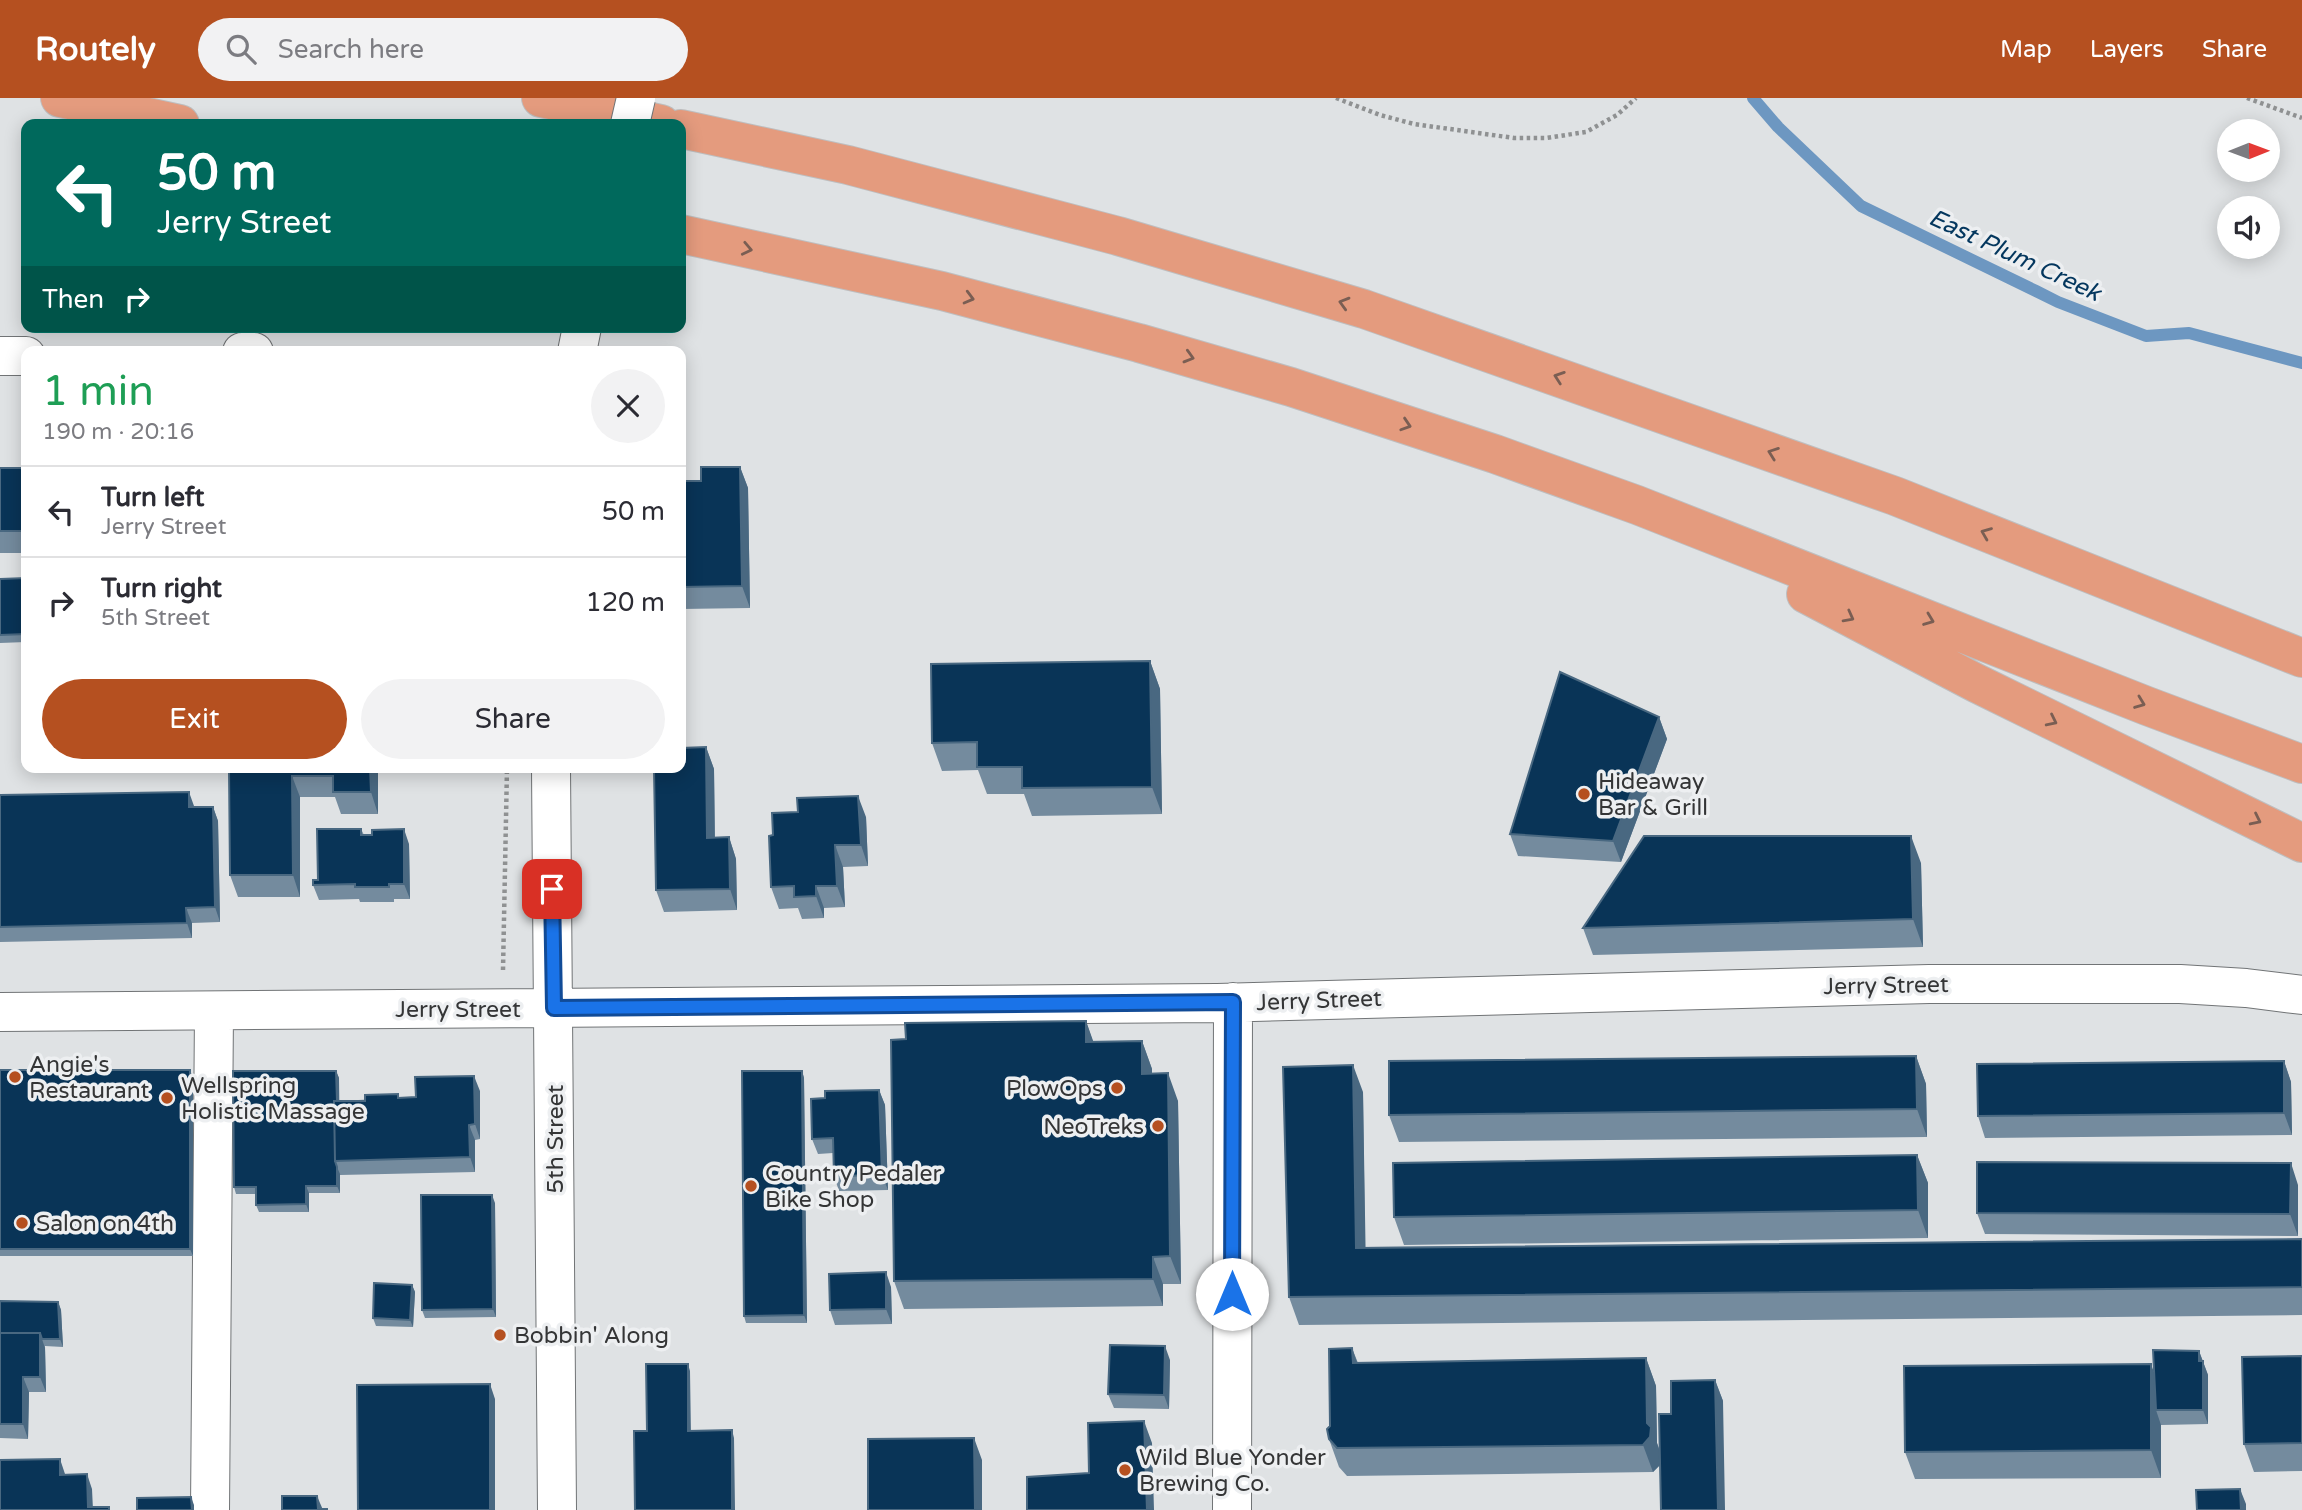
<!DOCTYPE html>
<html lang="en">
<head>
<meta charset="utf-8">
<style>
	body { margin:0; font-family:"Varela Round",sans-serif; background:#f2f2f3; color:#2b2b33; height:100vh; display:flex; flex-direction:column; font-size:26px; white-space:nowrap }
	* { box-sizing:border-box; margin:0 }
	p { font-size:23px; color:#7c7c81 }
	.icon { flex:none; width:38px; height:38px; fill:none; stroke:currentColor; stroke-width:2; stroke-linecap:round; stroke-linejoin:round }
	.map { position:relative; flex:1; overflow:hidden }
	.side { position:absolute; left:21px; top:248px; width:665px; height:427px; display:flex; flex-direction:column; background:#fff; border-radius:14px; box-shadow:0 4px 18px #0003 }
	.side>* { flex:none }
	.guide { position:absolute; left:21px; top:21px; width:665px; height:214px; border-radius:14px; box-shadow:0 4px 18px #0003; background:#00695c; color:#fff; overflow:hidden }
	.needle { width:46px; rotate:89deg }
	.buttons { position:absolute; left:2217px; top:21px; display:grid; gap:14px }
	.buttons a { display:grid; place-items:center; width:63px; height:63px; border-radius:50%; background:#fff; box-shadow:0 4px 18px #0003; font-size:35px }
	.pin { position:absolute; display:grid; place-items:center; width:60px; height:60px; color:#fff; margin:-30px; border-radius:14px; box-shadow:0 4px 10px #0006 }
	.me { position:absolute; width:77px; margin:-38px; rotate:0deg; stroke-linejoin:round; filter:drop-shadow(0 0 5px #0008) }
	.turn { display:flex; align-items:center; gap:24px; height:147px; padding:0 21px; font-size:32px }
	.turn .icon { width:91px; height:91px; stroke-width:2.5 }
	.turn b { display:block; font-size:49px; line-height:60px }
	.then { display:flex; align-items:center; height:66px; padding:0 21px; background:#0003; gap:14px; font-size:26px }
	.round { display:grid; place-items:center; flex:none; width:74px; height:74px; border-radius:37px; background:#f2f2f3 }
	.overview { display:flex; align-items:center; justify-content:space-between; height:119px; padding:0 21px }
	h1 { font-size:42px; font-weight:600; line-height:52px; color:#1e9e55 }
	.cta { display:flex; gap:14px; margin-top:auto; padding:14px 21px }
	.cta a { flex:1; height:80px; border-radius:42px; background:#b55020; color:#fff; font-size:28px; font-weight:600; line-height:80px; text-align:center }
	.cta a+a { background:#f2f2f3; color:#2b2b33 }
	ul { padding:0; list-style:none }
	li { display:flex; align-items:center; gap:21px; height:91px; padding:0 21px; border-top:2px solid #e1e1e2 }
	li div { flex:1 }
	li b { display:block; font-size:26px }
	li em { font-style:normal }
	header { display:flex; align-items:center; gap:42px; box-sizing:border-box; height:98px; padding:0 35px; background:#b55020; color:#fff }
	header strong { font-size:33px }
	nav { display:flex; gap:38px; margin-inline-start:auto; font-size:24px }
	.search { width:490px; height:63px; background:#f2f2f3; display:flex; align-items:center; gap:18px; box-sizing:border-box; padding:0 24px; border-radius:38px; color:#7c7c81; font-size:26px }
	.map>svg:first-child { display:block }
</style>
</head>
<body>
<header>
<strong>Routely</strong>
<div class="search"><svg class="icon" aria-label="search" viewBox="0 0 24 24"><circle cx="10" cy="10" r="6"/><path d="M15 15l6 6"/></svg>Search here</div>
<nav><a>Map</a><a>Layers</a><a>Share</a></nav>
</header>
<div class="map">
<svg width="2302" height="1412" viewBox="0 0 2302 1412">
	<rect width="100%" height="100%" fill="#dfe2e4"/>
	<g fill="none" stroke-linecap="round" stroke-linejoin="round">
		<path stroke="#6d97c1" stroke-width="12" d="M1753,0L1778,29L1861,108L2036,193L2058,204L2146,238L2189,235L2302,265"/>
		<g stroke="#717476" stroke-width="40">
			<path id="minor" d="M242,254H254
				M577,254L582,229
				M0,258H26
				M551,670L557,1412
				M0,914L1217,905L1929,886H2180L2246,890L2302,897
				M210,1412L214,913
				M1232,1412L1233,904"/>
		</g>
		<g stroke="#bebebf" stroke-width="40">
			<path id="highway" d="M60,0L180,26
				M541,0L661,26
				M681,31L848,67L1118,138L1364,211L1895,398L2302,560
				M681,136L942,193L1139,245L1291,289L1495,356L1637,407L2147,608L2302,666
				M1806,496L1976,585L2302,745"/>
		</g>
		<path stroke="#8f9192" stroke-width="4.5" stroke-dasharray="3.5 3.5" stroke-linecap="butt" d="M1336,0L1380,17L1414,26L1514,40H1546L1586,34L1617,17L1636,0
			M2247,0L2302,20
			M503,872L507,670"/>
		<use href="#minor" stroke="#fff" stroke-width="38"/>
		<use href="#highway" stroke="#e49b7e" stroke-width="38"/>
		<g stroke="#717476" stroke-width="40" stroke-linecap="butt">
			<path id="minor-bridge" d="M630,26L636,0"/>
		</g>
		<use href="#minor-bridge" stroke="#fff" stroke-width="38"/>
	</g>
	<path fill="#748b9e" d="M740,369L748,390L750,510L681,511V383H701Z
		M0,370H26V455H0Z
		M26,480V544L0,545V481Z
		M1150,563L1160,591L1162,716L1032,718L1024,696H987L978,672L942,673L932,645Z
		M1659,619L1667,641L1621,764L1518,758L1510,736Z
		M706,649L714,671L715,740L729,739L736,761L737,812L664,814L656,792Z
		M229,670H378V716H341L335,699H300V799H238L230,777Z
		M0,697L194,709H213L218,723L220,824L192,825V840L0,844Z
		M866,719L868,768L843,769L845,809L824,810V820L802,821L798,810L779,811L771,789Z
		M361,731L364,737L409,746L410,801H394V804H360L359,801L319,802L313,787Z
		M1921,765L1923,849L1593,857L1583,830Z
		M1086,923L1093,944L1142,943L1152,971V976L1178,1003L1181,1186H1163V1208L904,1211L894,1183L906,941Z
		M1916,958L1926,986L1927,1039L1399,1044L1389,1017Z
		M2284,963L2291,984L2292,1037L1985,1040L1978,1018Z
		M0,972L193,980V1158H0Z
		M336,973L339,980V1003L416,999L480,993V1041L475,1042V1074L340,1077V1076V1095H309V1114H259L256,1107V1096H236L234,1089Z
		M802,973L804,980L807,1225H746L744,1218Z
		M879,992L885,1007L888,1092L839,1093L834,1078L833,1055L818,1056L812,1041L825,1000Z
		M1363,994L1365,1149L2302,1141V1217L1299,1227L1289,1199Z
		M1917,1057L1928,1085V1140L1404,1147L1394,1119Z
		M2298,1087V1138L1985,1136L1977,1115Z
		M495,1105L496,1219L425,1220L422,1212Z
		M412,1187L415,1194L413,1229L376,1228L373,1220Z
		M891,1189L892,1226L835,1227L830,1212Z
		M0,1203L58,1204L61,1212L63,1249L45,1248L46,1294H29L28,1341L0,1340Z
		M1352,1250L1358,1265L1646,1260L1656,1288L1657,1345L1660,1353L1671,1316L1715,1282L1723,1303L1653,1374L1347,1378L1339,1369L1329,1341L1330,1328Z
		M2199,1253L2208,1277V1326L2161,1327V1380L1915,1381L1905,1354L2154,1275Z
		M2302,1258V1373L2254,1374L2244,1346Z
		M1170,1262L1169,1311L1114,1310L1108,1296Z"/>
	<path fill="#496881" d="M740,369L748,390L750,510L742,488Z
		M1150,563L1160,591L1162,716L1152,689Z
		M1659,619L1667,641L1621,764L1613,743Z
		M706,649L714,671L715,761L707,740Z
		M370,670H378V716L371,694Z
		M292,678L300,699V799L293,777Z
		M189,694L194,708V724L189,709Z
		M858,698L866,719L868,768L861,747Z
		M213,709L218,723L220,824L215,809Z
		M404,731L409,746L410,801L404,786Z
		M1911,738L1921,765L1923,849L1913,821Z
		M729,739L736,761L737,812L730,791Z
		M835,747L843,769L845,809L837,788Z
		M816,788L824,810V820L816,798Z
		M186,810L192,825V840L187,825Z
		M1086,923L1096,951L1086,944Z
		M1142,943L1152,971V1003L1142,976Z
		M1916,958L1926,986L1927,1039L1917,1011Z
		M2284,963L2291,984L2292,1037L2284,1015Z
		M1353,967L1363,994L1366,1177L1356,1150Z
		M190,972L193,980V1158L190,1151Z
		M336,973L339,980L340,1062H337Z
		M802,973L804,980L807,1225L804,1217Z
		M1168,975L1178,1003L1181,1186L1170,1158Z
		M474,978L480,993V1041L475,1026Z
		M879,992L885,1007L888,1092L882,1077Z
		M469,1027L475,1042V1074L470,1059Z
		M1917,1057L1928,1085V1140L1918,1112Z
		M2291,1065L2298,1087V1138L2290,1116Z
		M337,1069L340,1076V1095L337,1088Z
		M306,1088L309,1095V1114L306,1106Z
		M492,1097L495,1105L496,1219L493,1211Z
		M1153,1159L1163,1186V1208L1153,1181Z
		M886,1174L891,1189L892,1226L886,1211Z
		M412,1187L415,1194L413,1229L410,1222Z
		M58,1204L61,1212L63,1249L60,1241Z
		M40,1235L45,1250L46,1294L40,1279Z
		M1165,1248L1170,1262L1169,1311L1164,1297Z
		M1352,1250L1362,1278L1353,1265Z
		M2199,1253L2208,1277V1326L2203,1312Z
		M1646,1260L1656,1288L1657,1345L1661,1357L1660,1367L1653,1374L1643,1347L1647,1325Z
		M688,1266L690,1273L691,1340L688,1333Z
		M2151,1266L2161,1294L2156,1312L2161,1327V1380L2151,1352Z
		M23,1279L29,1294L28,1341L23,1326Z
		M1715,1282L1723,1303L1725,1412H1718Z
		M490,1286L495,1301V1412H490Z
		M1144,1323L1152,1345L1154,1412H1147Z
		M732,1332L734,1340L735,1412H732Z
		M974,1340L982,1362V1412H975Z
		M60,1361L65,1376V1391L60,1377Z
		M87,1376L92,1391L93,1412L88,1409Z
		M2240,1391L2246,1406V1412H2241Z
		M317,1398L323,1412H318Z
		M191,1399L194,1407V1412H192Z"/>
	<path fill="#093457" stroke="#496881" stroke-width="2" d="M701,369H740L742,488L681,489V383H701Z
		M0,370H26V441H23V433H0Z
		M26,480V536L0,537V481Z
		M1150,563L1152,689L1022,690V669H977V644L932,645L931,566Z
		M1560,574L1659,619L1613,743L1510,736Z
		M706,649L707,740L729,739L730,791L656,792L654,670H681V650Z
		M229,670H370L371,694H333V678H292L293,777H230Z
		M189,694V709H213L215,809L186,810L187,825L0,829V697Z
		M858,698L861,747H835L837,788H816V798L794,799V788L771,789L769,738L773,737L772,715L798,714L797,700Z
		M317,731H361V737H372V732L404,731V786H389V789H355V786L313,787V782H318Z
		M1644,738H1911L1913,821L1583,830Z
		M1086,923V944L1142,943V976L1168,975L1170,1158L1153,1159V1181L894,1183L891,942L906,941L905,925Z
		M1916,958L1917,1011L1389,1017V963Z
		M2284,963V1015L1978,1018L1977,966Z
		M1353,967L1356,1150L2302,1141V1189L1289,1199L1283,969Z
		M0,972H190V1151H0Z
		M233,973H336L337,1003H334L335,1063L337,1069V1088H306V1106L256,1107V1089H234Z
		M742,973H802L804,1217L744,1218Z
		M474,978L475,1026L469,1027L470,1059L335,1063L334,1003H365V997L398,996V1000L416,999L415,979Z
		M879,992L882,1077L834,1078L833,1040L812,1041L811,1001L825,1000V993Z
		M1917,1057L1918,1112L1394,1119L1393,1065Z
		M1977,1064L2291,1065L2290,1116L1977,1115Z
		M421,1097H492L493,1211L422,1212Z
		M886,1174V1211L830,1212L829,1176Z
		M374,1185L412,1187L410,1222L373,1220Z
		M0,1203L58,1204L60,1241H42L40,1235H0Z
		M0,1235H40V1279H23V1326H0Z
		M1110,1247L1165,1248L1164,1297L1108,1296Z
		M1352,1250L1353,1265L1646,1260L1647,1325L1651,1329L1650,1339L1643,1347L1337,1350L1329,1341L1327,1331L1330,1328L1329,1251Z
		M2153,1252L2199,1253V1263H2203V1312H2156Z
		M2302,1258V1345L2244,1346L2242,1259Z
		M646,1266H688V1333L732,1332V1412H635L634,1333H647Z
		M2151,1266V1352L1905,1354L1904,1268Z
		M1715,1282L1718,1412H1661L1659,1316H1671V1283Z
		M490,1286V1412H358L357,1287Z
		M1144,1323L1147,1412H1027V1379L1089,1375L1088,1325Z
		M974,1340L975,1412H868V1341Z
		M60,1361V1377L87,1376L88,1409H109V1412H0V1362Z
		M2240,1391L2241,1412H2197L2196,1392Z
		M282,1398H317L318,1411H327V1412H282Z
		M191,1399L192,1412H137V1400Z"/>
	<defs><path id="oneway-chevron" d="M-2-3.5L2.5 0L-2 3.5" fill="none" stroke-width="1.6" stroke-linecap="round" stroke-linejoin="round" transform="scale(1.75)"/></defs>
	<g stroke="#7a5e53">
		<use href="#oneway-chevron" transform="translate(747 151) rotate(12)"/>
		<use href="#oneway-chevron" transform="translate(969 200) rotate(15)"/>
		<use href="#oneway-chevron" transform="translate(1344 205) rotate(-164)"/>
		<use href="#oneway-chevron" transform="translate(1189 259) rotate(16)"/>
		<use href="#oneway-chevron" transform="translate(1559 279) rotate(-161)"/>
		<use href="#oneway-chevron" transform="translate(1406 327) rotate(18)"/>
		<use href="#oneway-chevron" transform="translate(1773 355) rotate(-160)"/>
		<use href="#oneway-chevron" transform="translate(1986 435) rotate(-158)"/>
		<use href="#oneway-chevron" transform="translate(1849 519) rotate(28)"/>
		<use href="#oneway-chevron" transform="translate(1929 522) rotate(21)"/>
		<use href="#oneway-chevron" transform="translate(2140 605) rotate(21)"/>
		<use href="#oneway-chevron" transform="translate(2052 623) rotate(26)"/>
		<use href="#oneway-chevron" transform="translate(2256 722) rotate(26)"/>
	</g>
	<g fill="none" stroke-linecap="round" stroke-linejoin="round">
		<g stroke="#114b97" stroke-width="18">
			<path id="route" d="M552,791L554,910L1233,904L1232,1196"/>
		</g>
		<use href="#route" stroke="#1a73e8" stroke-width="12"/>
	</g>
	<g fill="#b55020" stroke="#edeff1" stroke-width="2.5">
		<circle cx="1584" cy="696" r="7"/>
		<circle cx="15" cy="979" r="7"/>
		<circle cx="1117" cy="990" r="7"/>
		<circle cx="167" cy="1000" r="7"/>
		<circle cx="1158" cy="1028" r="7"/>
		<circle cx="751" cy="1088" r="7"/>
		<circle cx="22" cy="1125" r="7"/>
		<circle cx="500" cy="1237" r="7"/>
		<circle cx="1125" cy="1372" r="7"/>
	</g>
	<g text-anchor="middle" stroke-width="7" stroke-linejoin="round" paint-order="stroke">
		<g font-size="23" fill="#343536" stroke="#edeff1" text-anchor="start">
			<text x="1598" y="691">Hideaway<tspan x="1598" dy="26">Bar &amp; Grill</tspan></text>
			<text x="29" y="974">Angie's<tspan x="29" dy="26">Restaurant</tspan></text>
			<text x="181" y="995">Wellspring<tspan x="181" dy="26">Holistic Massage</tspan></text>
			<text x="1103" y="998" text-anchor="end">PlowOps</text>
			<text x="1144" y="1036" text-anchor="end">NeoTreks</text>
			<text x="765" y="1083">Country Pedaler<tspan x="765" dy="26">Bike Shop</tspan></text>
			<text x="36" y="1133">Salon on 4th</text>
			<text x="514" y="1245">Bobbin' Along</text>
			<text x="1139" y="1367">Wild Blue Yonder<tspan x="1139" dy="26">Brewing Co.</tspan></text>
		</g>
		<g font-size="23" fill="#343536" stroke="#edeff1">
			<text transform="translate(1886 887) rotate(-1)" y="8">Jerry Street</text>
			<text transform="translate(1319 902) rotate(-2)" y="8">Jerry Street</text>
			<text x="458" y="919">Jerry Street</text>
			<text transform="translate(555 1041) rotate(-90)" y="8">5th Street</text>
		</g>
		<g font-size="24" font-style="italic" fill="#04375e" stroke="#edeff1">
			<text transform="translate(2015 157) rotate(25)" y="8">East Plum Creek</text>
		</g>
	</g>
</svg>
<div class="buttons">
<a><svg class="needle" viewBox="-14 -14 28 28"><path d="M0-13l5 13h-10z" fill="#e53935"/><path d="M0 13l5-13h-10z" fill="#7c7c81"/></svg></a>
<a><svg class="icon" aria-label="sound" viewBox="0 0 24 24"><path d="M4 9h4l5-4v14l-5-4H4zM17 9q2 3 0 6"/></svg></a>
</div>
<div class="pin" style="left:552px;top:791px;background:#d93025"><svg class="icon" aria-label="arrive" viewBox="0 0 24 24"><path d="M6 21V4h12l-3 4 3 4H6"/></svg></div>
<svg class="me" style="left:1232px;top:1196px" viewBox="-20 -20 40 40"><circle r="19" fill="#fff"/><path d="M0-13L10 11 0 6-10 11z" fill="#1a73e8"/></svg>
<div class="guide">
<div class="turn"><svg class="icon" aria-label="left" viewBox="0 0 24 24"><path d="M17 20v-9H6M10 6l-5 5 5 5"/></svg><div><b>50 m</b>Jerry Street</div></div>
<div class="then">Then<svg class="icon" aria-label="right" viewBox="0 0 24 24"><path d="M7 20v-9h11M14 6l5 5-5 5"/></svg></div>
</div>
<section class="side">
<div class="overview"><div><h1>1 min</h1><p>190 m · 20:16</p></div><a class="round"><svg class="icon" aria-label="close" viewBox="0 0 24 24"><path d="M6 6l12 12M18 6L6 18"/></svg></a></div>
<ul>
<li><svg class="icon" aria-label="left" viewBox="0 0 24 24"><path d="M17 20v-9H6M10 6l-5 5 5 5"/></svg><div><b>Turn left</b><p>Jerry Street</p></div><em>50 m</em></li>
<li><svg class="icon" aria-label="right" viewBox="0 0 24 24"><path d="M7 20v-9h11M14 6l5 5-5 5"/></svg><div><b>Turn right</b><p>5th Street</p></div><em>120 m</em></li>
</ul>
<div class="cta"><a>Exit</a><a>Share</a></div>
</section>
</div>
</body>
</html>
